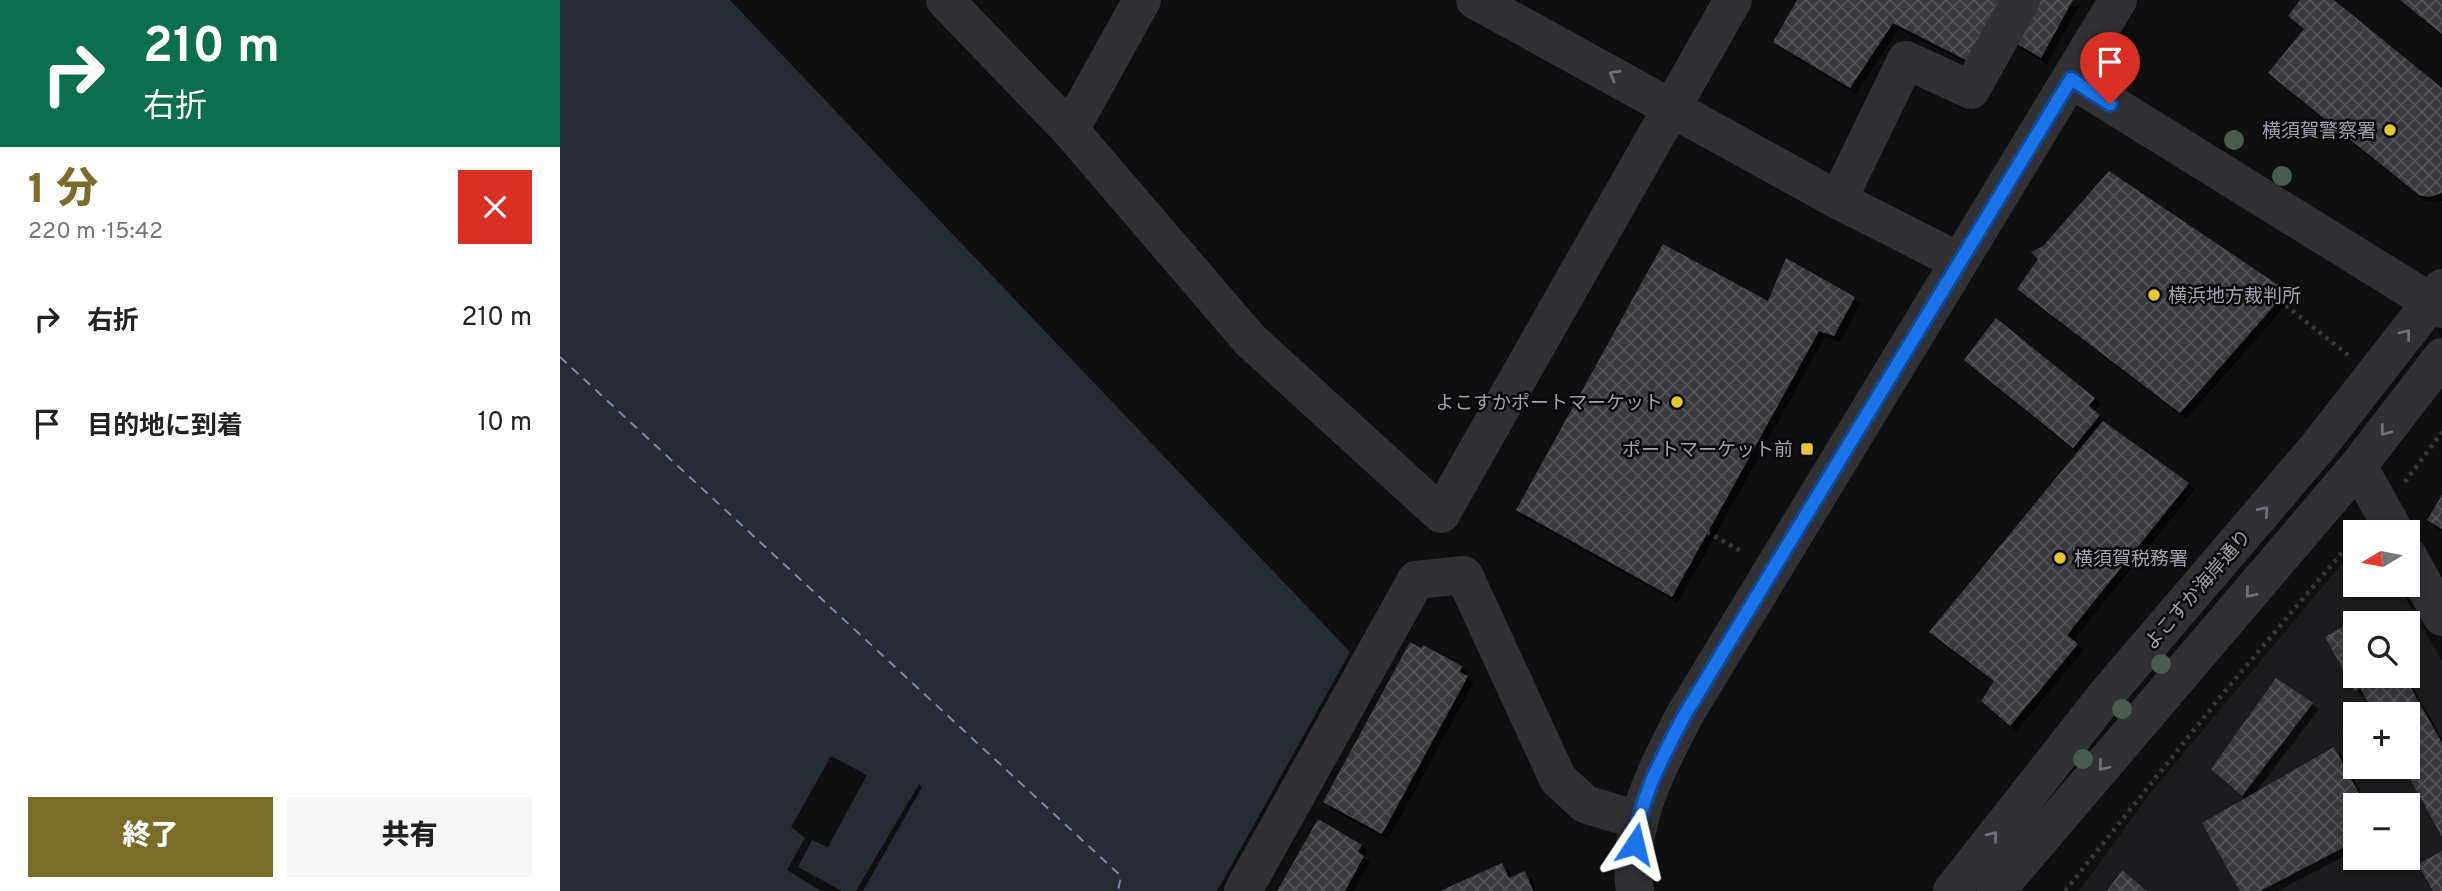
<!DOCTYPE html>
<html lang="ja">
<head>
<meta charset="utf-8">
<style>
	body { margin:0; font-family:Overpass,"Noto Sans JP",sans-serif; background:#f6f6f6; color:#222; height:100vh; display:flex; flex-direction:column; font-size:26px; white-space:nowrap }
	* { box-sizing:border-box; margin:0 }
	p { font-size:23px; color:#767676 }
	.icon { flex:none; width:38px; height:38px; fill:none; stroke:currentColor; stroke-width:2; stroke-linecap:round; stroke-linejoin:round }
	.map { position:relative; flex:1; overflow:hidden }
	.drawer { display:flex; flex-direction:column; background:#fff; width:560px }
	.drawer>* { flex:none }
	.hud { background:#0b6e4f; color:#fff; overflow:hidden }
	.needle { width:46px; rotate:260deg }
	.tools { position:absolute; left:1783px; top:520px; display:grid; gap:14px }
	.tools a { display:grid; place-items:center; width:77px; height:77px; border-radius:0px; background:#fff; box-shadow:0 4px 10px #0003; font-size:35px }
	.pin { position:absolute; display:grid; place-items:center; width:60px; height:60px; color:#fff; margin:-72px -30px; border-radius:50% 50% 50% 0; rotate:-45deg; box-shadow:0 0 7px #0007 }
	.pin .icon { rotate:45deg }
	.me { position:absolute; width:77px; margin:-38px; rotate:10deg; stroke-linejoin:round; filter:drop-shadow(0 0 5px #0008) }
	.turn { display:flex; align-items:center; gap:24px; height:147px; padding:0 28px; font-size:32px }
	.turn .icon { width:91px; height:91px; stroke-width:2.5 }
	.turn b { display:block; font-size:49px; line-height:60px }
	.round { display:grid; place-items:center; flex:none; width:74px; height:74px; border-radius:0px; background:#f6f6f6 }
	.overview { display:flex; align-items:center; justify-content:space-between; height:119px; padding:0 28px }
	h1 { font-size:42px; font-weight:800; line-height:52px; color:#7a6c29 }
	.action { display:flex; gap:14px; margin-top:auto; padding:14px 28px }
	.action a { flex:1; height:80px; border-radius:0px; background:#7a6c29; color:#fff; font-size:28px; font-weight:800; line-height:80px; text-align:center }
	.action a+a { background:#f6f6f6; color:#222 }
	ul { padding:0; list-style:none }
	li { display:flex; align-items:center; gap:21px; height:105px; padding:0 28px }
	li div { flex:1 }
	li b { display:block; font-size:26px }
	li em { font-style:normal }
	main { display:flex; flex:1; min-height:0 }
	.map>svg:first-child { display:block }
</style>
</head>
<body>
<main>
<section class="drawer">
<div class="hud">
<div class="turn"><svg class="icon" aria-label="right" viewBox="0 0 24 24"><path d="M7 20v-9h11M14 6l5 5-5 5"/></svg><div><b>210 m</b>右折</div></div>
</div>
<div class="overview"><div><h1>1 分</h1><p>220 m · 15:42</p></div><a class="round" style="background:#d93025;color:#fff"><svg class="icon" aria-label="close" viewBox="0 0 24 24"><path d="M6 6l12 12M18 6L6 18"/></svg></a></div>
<ul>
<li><svg class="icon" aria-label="right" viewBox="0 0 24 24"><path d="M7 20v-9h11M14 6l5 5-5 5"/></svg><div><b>右折</b></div><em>210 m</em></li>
<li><svg class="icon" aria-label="arrive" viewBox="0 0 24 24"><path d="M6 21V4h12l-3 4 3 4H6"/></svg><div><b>目的地に到着</b></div><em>10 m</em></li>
</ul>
<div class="action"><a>終了</a><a>共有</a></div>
</section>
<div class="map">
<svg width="1882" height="891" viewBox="0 0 1882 891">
	<defs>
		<pattern id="building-cross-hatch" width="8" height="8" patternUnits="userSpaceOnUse" patternTransform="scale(1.75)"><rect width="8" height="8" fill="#39393d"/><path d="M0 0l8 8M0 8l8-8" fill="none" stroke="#525256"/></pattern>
		<filter id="shadow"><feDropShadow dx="6" dy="6" stdDeviation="0" flood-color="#0009"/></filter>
	</defs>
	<rect width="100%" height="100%" fill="#0f0f10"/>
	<path fill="#1c1b1d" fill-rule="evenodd" d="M1795,548L1796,584L1838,585L1882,661V891H1519L1592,791ZM1796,623H1848V676H1796ZM1796,714H1848V766H1796ZM1796,805H1848V858H1796Z"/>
	<path fill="#272b33" d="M0,0H170L790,652L657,891H303L362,787L359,784L296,891H282L238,867L252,840L268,847L307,775L271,756L231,827L245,838L227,870L261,891H0Z"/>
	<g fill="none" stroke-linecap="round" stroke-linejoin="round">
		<path stroke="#798baa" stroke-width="2" stroke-dasharray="9 7" stroke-linecap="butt" d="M0,357L561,876L558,891"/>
	</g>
	<path fill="url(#building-cross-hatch)" filter="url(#shadow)" d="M1237,0H1441L1408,61L1333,23L1290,88L1213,42Z
		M1474,0H1513L1481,58L1454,42Z
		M1740,0H1774L1882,88V193L1869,197L1859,195L1708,73L1744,29L1728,16Z
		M1840,0H1882V34Z
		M1549,171L1727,291L1620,413L1457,289L1478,259L1471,252L1483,246Z
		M1103,244L1208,301L1226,258L1295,297L1274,336L1259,331L1112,597L956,510Z
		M1436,318L1535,398L1529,406L1540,415L1513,448L1404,360Z
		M1543,421L1629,483L1507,635L1518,644L1450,726L1421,701L1434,681L1369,632Z
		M1882,495V529L1867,520Z
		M1809,612L1815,623H1796V676H1844L1882,743V837L1843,766H1848V714H1806L1813,710L1800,688L1795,691L1765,637Z
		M850,642L861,648L863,645L902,666L900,672L908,676L822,834L763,802Z
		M1716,678L1753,703L1682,796L1651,769Z
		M1796,720V752L1782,728Z
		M1774,747L1805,805H1796V841L1700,891H1680L1642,823Z
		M758,819L802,845L798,852L804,856L785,891H717Z
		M1882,851V891H1873L1858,864Z
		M942,863L949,878L965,871L973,891H880Z
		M1562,870L1587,891H1547Z"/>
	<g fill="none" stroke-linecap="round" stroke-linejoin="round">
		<path stroke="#36373c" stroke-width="4.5" stroke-dasharray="3.5 5" stroke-linecap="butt" d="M1719,300L1788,355
			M1845,482L1882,432
			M1147,532L1184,553
			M1505,891L1665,691L1796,536"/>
		<path stroke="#303035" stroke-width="38" d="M385,0L510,130L690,340L881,514L1173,0
			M915,0L1278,200L1398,261
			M1511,79L1882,309
			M510,130L582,0
			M1278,200L1346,60L1411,90L1461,0
			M1798,466L1835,532
			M1848,556L1882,617
			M683,891L856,580L904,575L998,779L1025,804L1077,820
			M1075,891C1066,826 1095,773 1124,716L1558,0
			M1392,891L1547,694L1757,448L1882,288
			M1436,891L1798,466L1882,357"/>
	</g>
	<g fill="#495c4e">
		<circle cx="1674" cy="140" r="10"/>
		<circle cx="1722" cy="176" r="10"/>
		<circle cx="1601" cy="664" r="10"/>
		<circle cx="1562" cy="709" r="10"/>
		<circle cx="1523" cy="759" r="10"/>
	</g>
	<defs><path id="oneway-chevron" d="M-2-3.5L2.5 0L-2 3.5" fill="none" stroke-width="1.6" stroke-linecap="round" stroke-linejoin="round" transform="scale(1.75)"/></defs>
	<g stroke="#6e6f79">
		<use href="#oneway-chevron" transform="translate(1054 75) rotate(-152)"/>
		<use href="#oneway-chevron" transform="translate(1846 334) rotate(-52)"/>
		<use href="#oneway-chevron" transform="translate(1825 431) rotate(128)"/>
		<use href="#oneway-chevron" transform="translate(1704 511) rotate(-49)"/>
		<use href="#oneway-chevron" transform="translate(1690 593) rotate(130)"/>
		<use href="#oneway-chevron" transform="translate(1543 766) rotate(130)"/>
		<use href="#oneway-chevron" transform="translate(1433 836) rotate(-51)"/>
	</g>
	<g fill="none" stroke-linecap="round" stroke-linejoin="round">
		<g stroke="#114b97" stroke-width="18">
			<path id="route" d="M1075,844C1080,797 1102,758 1124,716L1511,79L1550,104"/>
		</g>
		<use href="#route" stroke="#1a73e8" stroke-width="12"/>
	</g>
	<g fill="#e5c732" stroke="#0a0a0b" stroke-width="2.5">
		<circle cx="1830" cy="130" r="7"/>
		<circle cx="1594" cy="295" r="7"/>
		<circle cx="1117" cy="402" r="7"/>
		<rect x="1240" y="442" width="14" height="14" rx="3.5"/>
		<circle cx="1500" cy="558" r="7"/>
	</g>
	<g text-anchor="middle" stroke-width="5" stroke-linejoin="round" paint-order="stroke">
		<g font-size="19" fill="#a1a3b0" stroke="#0a0a0b" text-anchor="end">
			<text x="1816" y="137">横須賀警察署</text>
			<text x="1608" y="302" text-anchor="start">横浜地方裁判所</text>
			<text x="1103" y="409">よこすかポートマーケット</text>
			<text x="1233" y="456">ポートマーケット前</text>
			<text x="1514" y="565" text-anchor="start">横須賀税務署</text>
		</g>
		<g font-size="19" fill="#a1a3b0" stroke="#0a0a0b">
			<text transform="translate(1637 589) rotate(-49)" y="7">よこすか海岸通り</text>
		</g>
	</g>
</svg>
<div class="tools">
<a><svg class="needle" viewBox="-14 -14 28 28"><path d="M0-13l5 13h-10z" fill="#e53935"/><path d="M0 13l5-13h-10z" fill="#767676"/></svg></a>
<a><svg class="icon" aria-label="search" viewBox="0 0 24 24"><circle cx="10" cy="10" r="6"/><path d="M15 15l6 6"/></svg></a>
<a>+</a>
<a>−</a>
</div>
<div class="pin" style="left:1550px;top:104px;background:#d93025"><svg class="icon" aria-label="arrive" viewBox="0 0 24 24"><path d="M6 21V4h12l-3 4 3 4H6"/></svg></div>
<svg class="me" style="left:1075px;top:844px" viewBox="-20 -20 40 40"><path d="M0-17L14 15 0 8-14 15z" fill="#1a73e8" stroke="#fff" stroke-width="4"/></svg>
</div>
</main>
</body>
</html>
